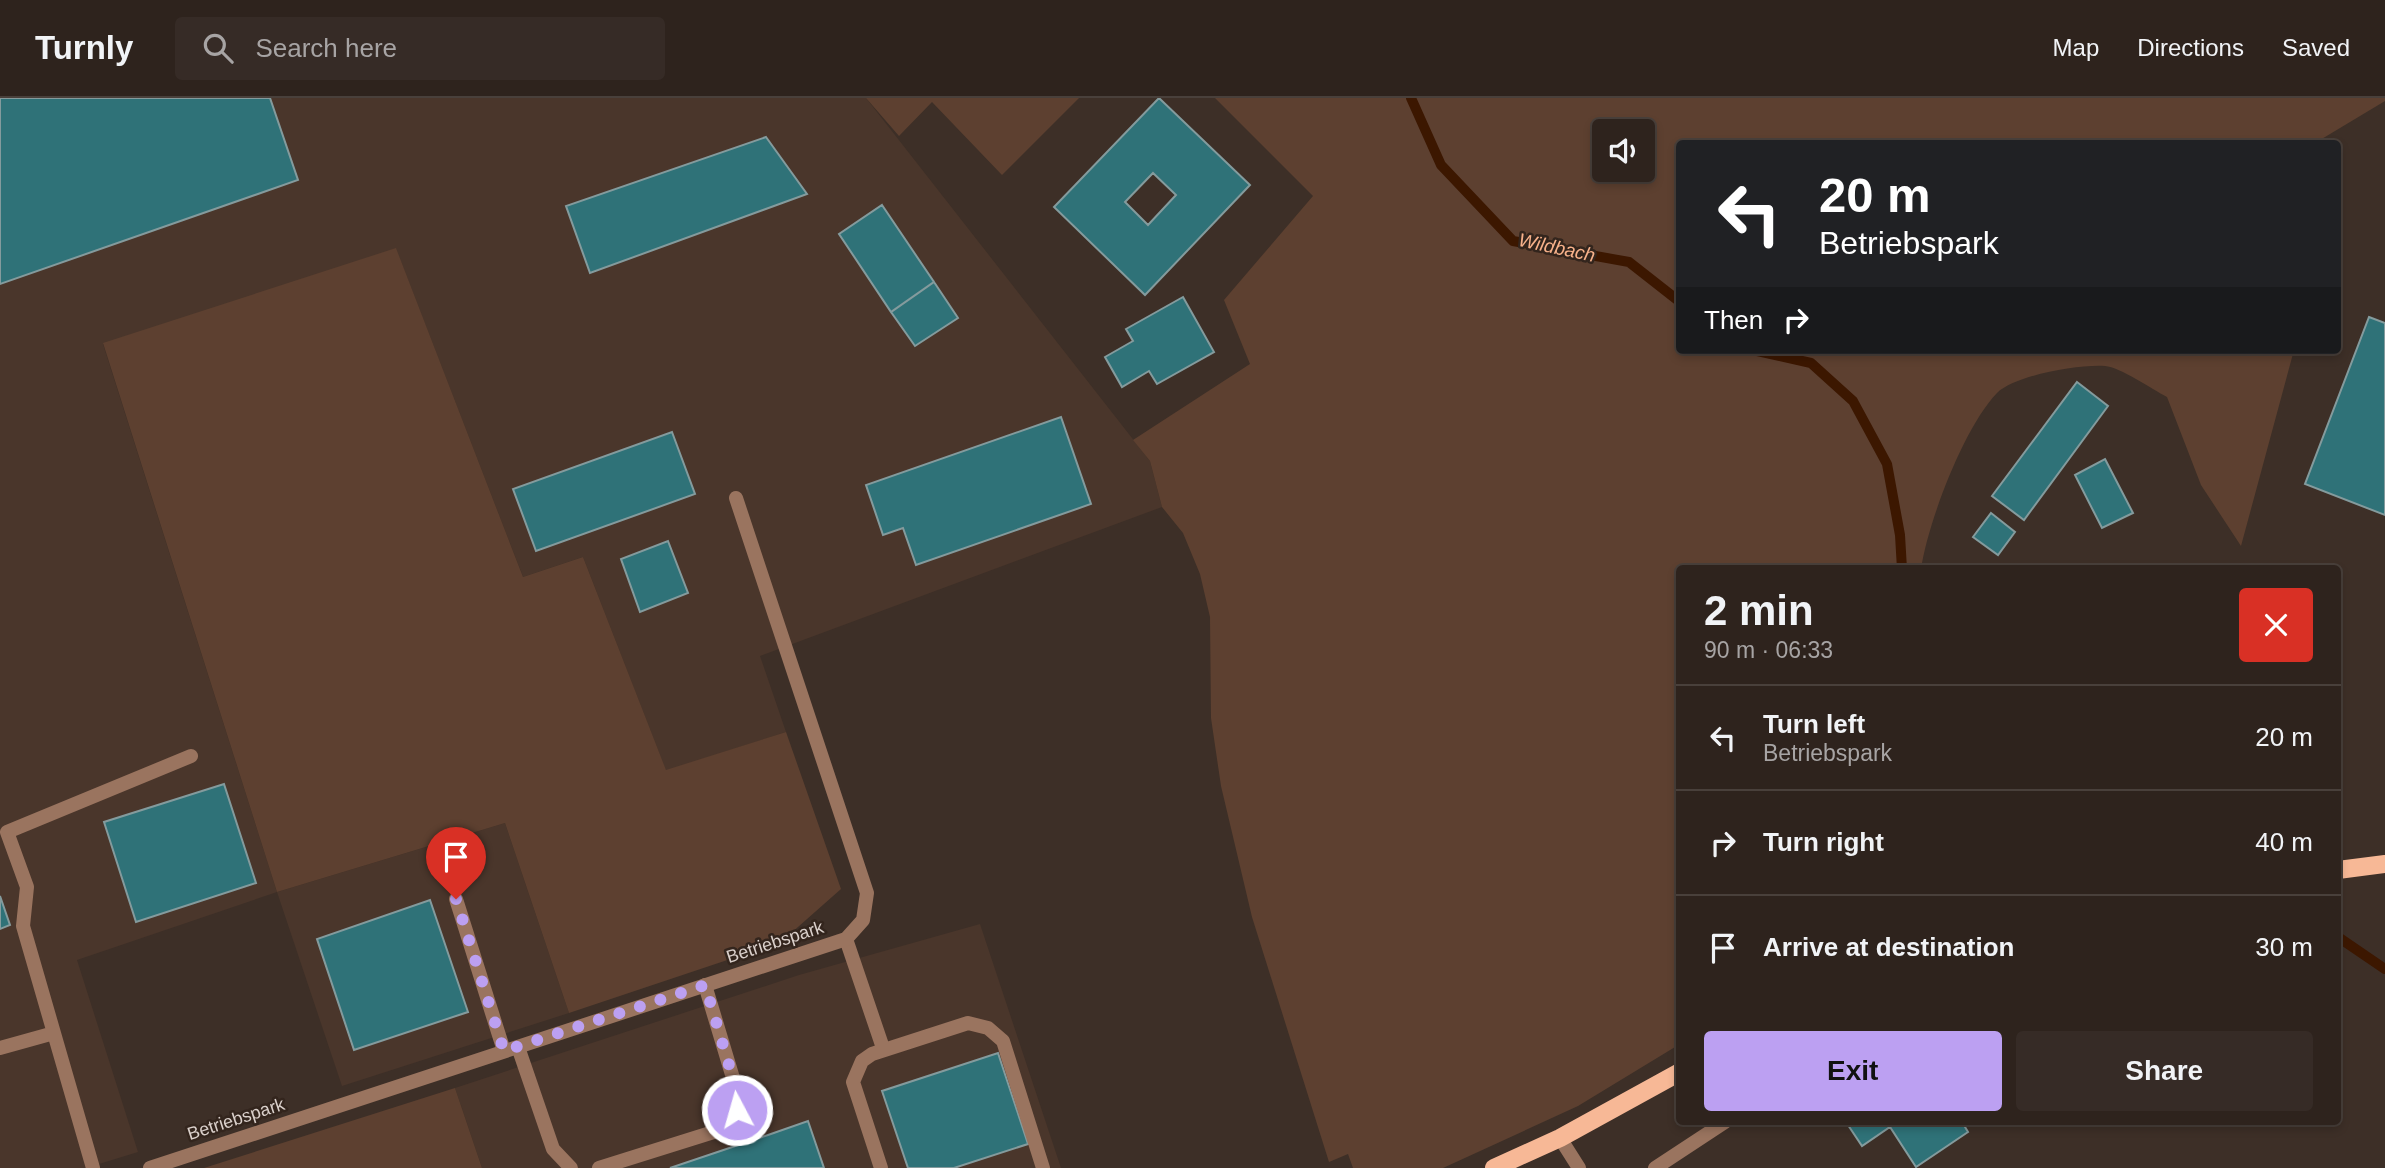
<!DOCTYPE html>
<html lang="en">
<head>
<meta charset="utf-8">
<style>
	body { margin:0; font-family:Arial,sans-serif; background:#362b26; color:#f1f3f6; height:100vh; display:flex; flex-direction:column; font-size:26px; white-space:nowrap }
	* { box-sizing:border-box; margin:0 }
	p { font-size:23px; color:#a7a4a4 }
	.icon { flex:none; width:38px; height:38px; fill:none; stroke:currentColor; stroke-width:2; stroke-linecap:round; stroke-linejoin:round }
	.map { position:relative; flex:1; overflow:hidden }
	.drawer { position:absolute; left:1676px; top:467px; width:665px; height:560px; display:flex; flex-direction:column; background:#2e231d; border-radius:7px; box-shadow:0 4px 10px #0003,0 0 0 2px #49403b }
	.drawer>* { flex:none }
	.guide { position:absolute; left:1676px; top:42px; width:665px; height:214px; border-radius:7px; box-shadow:0 4px 10px #0003,0 0 0 2px #49403b; background:#202124; color:#fff; overflow:hidden }
	.fabs { position:absolute; left:1592px; top:21px; display:grid; gap:14px }
	.fabs a { display:grid; place-items:center; width:63px; height:63px; border-radius:7px; background:#2e231d; box-shadow:0 4px 10px #0003,0 0 0 2px #49403b; font-size:35px }
	.pin { position:absolute; display:grid; place-items:center; width:60px; height:60px; color:#fff; margin:-72px -30px; border-radius:50% 50% 50% 0; rotate:-45deg; box-shadow:0 0 7px #0007 }
	.pin .icon { rotate:45deg }
	.me { position:absolute; width:77px; margin:-38px; rotate:354deg; stroke-linejoin:round; filter:drop-shadow(0 0 5px #0008) }
	.turn { display:flex; align-items:center; gap:24px; height:147px; padding:0 28px; font-size:32px }
	.turn .icon { width:91px; height:91px; stroke-width:2.5 }
	.turn b { display:block; font-size:49px; line-height:60px }
	.then { display:flex; align-items:center; height:66px; padding:0 28px; background:#0003; gap:14px; font-size:26px }
	.round { display:grid; place-items:center; flex:none; width:74px; height:74px; border-radius:7px; background:#362b26 }
	.overview { display:flex; align-items:center; justify-content:space-between; height:119px; padding:0 28px }
	h1 { font-size:42px; font-weight:600; line-height:52px }
	.primary-button { display:flex; gap:14px; margin-top:auto; padding:14px 28px }
	.primary-button a { flex:1; height:80px; border-radius:7px; background:#bca0f2; color:#111; font-size:28px; font-weight:600; line-height:80px; text-align:center }
	.primary-button a+a { background:#362b26; color:#f1f3f6 }
	ul { padding:0; list-style:none }
	li { display:flex; align-items:center; gap:21px; height:105px; padding:0 28px; border-top:2px solid #49403b }
	li div { flex:1 }
	li b { display:block; font-size:26px }
	li em { font-style:normal }
	header { display:flex; align-items:center; gap:42px; box-sizing:border-box; height:98px; padding:0 35px; background:#2e231d; border-bottom:2px solid #49403b }
	header strong { font-size:33px }
	nav { display:flex; gap:38px; margin-inline-start:auto; font-size:24px }
	.search { width:490px; height:63px; background:#362b26; display:flex; align-items:center; gap:18px; box-sizing:border-box; padding:0 24px; border-radius:7px; color:#a7a4a4; font-size:26px }
	.map>svg:first-child { display:block }
</style>
</head>
<body>
<header>
<strong>Turnly</strong>
<div class="search"><svg class="icon" aria-label="search" viewBox="0 0 24 24"><circle cx="10" cy="10" r="6"/><path d="M15 15l6 6"/></svg>Search here</div>
<nav><a>Map</a><a>Directions</a><a>Saved</a></nav>
</header>
<div class="map">
<svg width="2385" height="1070" viewBox="0 0 2385 1070">
	<rect width="100%" height="100%" fill="#3d2f27"/>
	<path fill="#4a362b" d="M0,0H866L1150,363L1162,409L760,558L786,634L666,673L583,459L523,479L396,151L103,246L277,794L505,725L569,915L342,988L277,794L77,862L138,1054L86,1070H0Z
		M980,826L1061,1070H482L455,990L799,877Z"/>
	<path fill="#5d4030" fill-rule="evenodd" d="M866,0H1079L1002,77L932,4L899,38Z
		M1215,0H2385V3L2315,45L1680,46V252H2294L2241,448L2201,387L2167,299C2152,291 2120,269 2105,268C2080,266 2015,277 1997,295C1964,329 1928,424 1921,471H1680V946L1578,1008L1443,1070H1353L1348,1056L1329,1064L1252,819L1221,688L1211,620L1210,519L1200,476L1183,435L1162,409L1150,363L1133,342L1250,266L1224,202L1313,98ZM1605,33H1643V72H1605Z
		M396,150L523,479L583,459L666,672L786,634L841,791L781,844L569,915L505,725L277,794L103,245Z
		M455,990L482,1070H204Z"/>
	<g fill="none" stroke-linecap="round" stroke-linejoin="round">
		<path stroke="#3c1700" stroke-width="10" d="M1411,0L1441,67L1513,143L1629,164L1680,204
			M1753,252L1811,265L1853,303L1887,366L1900,437L1902,471
			M2338,839L2385,871"/>
	</g>
	<path fill="#2f7278" stroke="#849b9d" stroke-width="2" fill-rule="evenodd" d="M0,0H270L298,82L0,186Z
		M1159,0L1250,87L1145,197L1054,109ZM1153,75L1176,97L1148,127L1125,104Z
		M766,39L807,96L590,175L566,108Z
		M882,107L934,184L891,214L839,136Z
		M934,184L958,220L915,248L891,214Z
		M1183,199L1214,254L1157,286L1149,273L1122,289L1105,259L1133,243L1126,231Z
		M2369,219L2385,225V417L2305,386Z
		M2077,284L2108,308L2024,422L1992,398Z
		M1061,319L1091,406L916,467L903,430L883,437L866,387Z
		M672,334L695,396L536,453L513,391Z
		M2105,361L2133,415L2102,430L2075,377Z
		M1991,415L2015,434L1998,457L1973,439Z
		M668,443L688,495L640,514L621,461Z
		M224,686L256,785L136,824L104,724Z
		M0,798L10,827L0,831Z
		M430,802L468,914L354,952L317,841Z
		M998,955L1028,1046L954,1070H908L882,993Z
		M808,1023L824,1070H670L768,1037Z
		M1846,1024H1962L1968,1034L1916,1069L1890,1029L1862,1048Z"/>
	<g fill="none" stroke-linecap="round" stroke-linejoin="round">
		<path stroke="#9a745f" stroke-width="14" d="M456,801L504,953
			M846,841L883,950
			M518,949L553,1051L571,1070
			M0,950L54,935
			M1560,1040L1579,1070
			M93,1070L23,828L27,789L7,734L191,658
			M599,1070L720,1032L731,1022L739,1000L705,887
			M881,1070L853,984L862,963L872,956L968,925L988,930L1003,943L1043,1070
			M1655,1070L1725,1024"/>
		<path stroke="#9a745f" stroke-width="14" d="M150,1070L846,841L863,822L867,795L736,400"/>
		<path stroke="#f7b896" stroke-width="18" d="M2338,772L2385,766
			M1494,1070L1560,1040L1680,974"/>
	</g>
	<g fill="none" stroke-linecap="round" stroke-linejoin="round">
		<path stroke="#bca0f2" stroke-width="12" stroke-dasharray="0 21.6" d="M456,801L504,953L705,887L739,1000L737,1012"/>
	</g>
	<g text-anchor="middle" stroke-width="5" stroke-linejoin="round" paint-order="stroke">
		<g font-size="18" fill="#dad0cb" stroke="#33251d">
			<text transform="translate(775 844) rotate(-18)" y="6">Betriebspark</text>
			<text transform="translate(236 1021) rotate(-18)" y="6">Betriebspark</text>
		</g>
		<g font-size="19" font-style="italic" fill="#f7b18a" stroke="#33251d">
			<text transform="translate(1557 149) rotate(12)" y="7">Wildbach</text>
		</g>
	</g>
</svg>
<div class="fabs">
<a><svg class="icon" aria-label="sound" viewBox="0 0 24 24"><path d="M4 9h4l5-4v14l-5-4H4zM17 9q2 3 0 6"/></svg></a>
</div>
<div class="pin" style="left:456px;top:801px;background:#d93025"><svg class="icon" aria-label="arrive" viewBox="0 0 24 24"><path d="M6 21V4h12l-3 4 3 4H6"/></svg></div>
<svg class="me" style="left:737px;top:1012px" viewBox="-20 -20 40 40"><circle r="17" fill="#bca0f2" stroke="#fff" stroke-width="3"/><path d="M0-11L8 9 0 5-8 9z" fill="#fff"/></svg>
<div class="guide">
<div class="turn"><svg class="icon" aria-label="left" viewBox="0 0 24 24"><path d="M17 20v-9H6M10 6l-5 5 5 5"/></svg><div><b>20 m</b>Betriebspark</div></div>
<div class="then">Then<svg class="icon" aria-label="right" viewBox="0 0 24 24"><path d="M7 20v-9h11M14 6l5 5-5 5"/></svg></div>
</div>
<section class="drawer">
<div class="overview"><div><h1>2 min</h1><p>90 m · 06:33</p></div><a class="round" style="background:#d93025;color:#fff"><svg class="icon" aria-label="close" viewBox="0 0 24 24"><path d="M6 6l12 12M18 6L6 18"/></svg></a></div>
<ul>
<li><svg class="icon" aria-label="left" viewBox="0 0 24 24"><path d="M17 20v-9H6M10 6l-5 5 5 5"/></svg><div><b>Turn left</b><p>Betriebspark</p></div><em>20 m</em></li>
<li><svg class="icon" aria-label="right" viewBox="0 0 24 24"><path d="M7 20v-9h11M14 6l5 5-5 5"/></svg><div><b>Turn right</b></div><em>40 m</em></li>
<li><svg class="icon" aria-label="arrive" viewBox="0 0 24 24"><path d="M6 21V4h12l-3 4 3 4H6"/></svg><div><b>Arrive at destination</b></div><em>30 m</em></li>
</ul>
<div class="primary-button"><a>Exit</a><a>Share</a></div>
</section>
</div>
</body>
</html>
